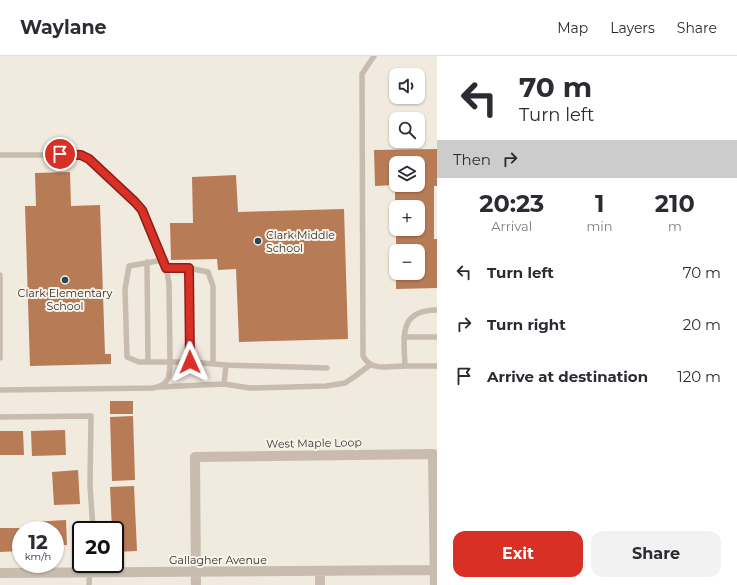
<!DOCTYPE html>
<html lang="en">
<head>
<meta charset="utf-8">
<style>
	body { margin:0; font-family:Montserrat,sans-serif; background:#f2f2f3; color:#2b2b33; height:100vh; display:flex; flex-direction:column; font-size:15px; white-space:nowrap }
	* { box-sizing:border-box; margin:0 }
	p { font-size:13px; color:#7c7c81 }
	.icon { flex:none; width:22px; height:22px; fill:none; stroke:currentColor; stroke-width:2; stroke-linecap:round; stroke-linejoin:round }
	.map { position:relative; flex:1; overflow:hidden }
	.drawer { display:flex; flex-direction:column; background:#fff; width:300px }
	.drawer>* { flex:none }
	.hud { background:#fff; color:#2b2b33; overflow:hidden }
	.tools { position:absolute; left:389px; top:12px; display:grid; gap:8px }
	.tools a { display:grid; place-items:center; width:36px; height:36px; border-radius:8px; background:#fff; box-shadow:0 1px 3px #0004; font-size:20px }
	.speed { position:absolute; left:12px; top:465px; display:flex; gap:8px; font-size:20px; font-weight:700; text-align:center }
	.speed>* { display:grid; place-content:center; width:52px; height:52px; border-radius:50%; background:#fff; box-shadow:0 1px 3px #0004; line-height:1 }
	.speed small { font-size:10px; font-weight:400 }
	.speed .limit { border:2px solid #111; border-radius:6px; background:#fff; color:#111 }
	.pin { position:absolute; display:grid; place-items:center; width:34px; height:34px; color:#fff; margin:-17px; border:2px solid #fff; border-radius:50%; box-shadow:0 1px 4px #0007 }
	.me { position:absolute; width:44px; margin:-22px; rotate:359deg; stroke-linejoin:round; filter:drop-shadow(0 0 3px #0008) }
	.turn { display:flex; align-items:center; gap:14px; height:84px; padding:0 16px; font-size:18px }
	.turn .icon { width:52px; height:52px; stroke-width:2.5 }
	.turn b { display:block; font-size:28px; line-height:34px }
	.then { display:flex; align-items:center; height:38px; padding:0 16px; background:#0003; gap:8px; font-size:15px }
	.eta { display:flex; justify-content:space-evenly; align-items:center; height:68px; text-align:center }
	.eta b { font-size:24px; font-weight:700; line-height:28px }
	.button { display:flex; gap:8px; margin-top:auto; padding:8px 16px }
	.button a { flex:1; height:46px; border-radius:12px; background:#d93025; color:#fff; font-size:16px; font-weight:700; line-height:46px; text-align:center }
	.button a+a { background:#f2f2f3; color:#2b2b33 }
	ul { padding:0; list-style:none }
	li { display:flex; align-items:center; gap:12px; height:52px; padding:0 16px }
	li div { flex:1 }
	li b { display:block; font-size:15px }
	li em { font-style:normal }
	header { display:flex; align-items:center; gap:24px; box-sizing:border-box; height:56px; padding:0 20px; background:#fff; border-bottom:1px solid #e1e1e2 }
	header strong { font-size:19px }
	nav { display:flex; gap:22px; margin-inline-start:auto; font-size:14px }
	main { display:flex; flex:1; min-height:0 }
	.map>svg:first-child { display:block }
</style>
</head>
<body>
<header>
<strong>Waylane</strong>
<nav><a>Map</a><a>Layers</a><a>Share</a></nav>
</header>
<main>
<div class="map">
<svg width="437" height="529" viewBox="0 0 437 529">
	<rect width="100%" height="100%" fill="#f0eadf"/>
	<path fill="#b77b56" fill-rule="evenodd" d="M437,93V130H434V183H437V232L396,233V217H418V195H396V173H418V151H395V129L375,130L374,94ZM396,107H418V129H396Z
		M70,116L71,150L100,149L105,298H111V308L30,310L25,150H36L35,117Z
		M236,119L238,156L344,153L348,283L239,286L236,213L218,214L217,203L171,204L170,167H193L192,121Z
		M110,345H133V358H110Z
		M133,360L135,424L112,425L110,361Z
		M65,374L66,399L32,400L31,375Z
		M0,375H23L24,399H0Z
		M78,414L80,448L54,449L52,416Z
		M134,430L137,495L115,496V474H112L110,431Z
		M66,464L67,489H55V474H32V466Z
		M0,472H24V474H21V495L0,496Z"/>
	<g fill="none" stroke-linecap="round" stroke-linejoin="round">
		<path stroke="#c7bcad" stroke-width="5.5" d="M374,0L362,18L363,300C371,316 390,310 405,310
			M0,99H81L89,103L135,146L142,154L166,212L169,227L170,306C170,321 169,329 153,332L0,334
			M163,204L129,210L125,233L127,301L139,306H190L226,309
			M147,206L148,306
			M166,212H189L208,216L213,230V308
			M189,212L190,306
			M0,219V302
			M437,254C398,254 404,281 405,310H437
			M404,281H437
			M327,312L226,309L224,328L250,332L326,330L345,327L354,321L370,309
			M160,331L224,328
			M0,361L91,360L90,429L93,474
			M89,529L90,508"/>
		<path stroke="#c7bcad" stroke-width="10" d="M320,515V529
			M0,517L437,514
			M196,529L195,401L433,398L435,529"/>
	</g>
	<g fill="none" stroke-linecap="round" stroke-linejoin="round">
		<g stroke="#8d1f18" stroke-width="10">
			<path id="route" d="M60,98L81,99L89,103L135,146L142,154L166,212H189L190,306"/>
		</g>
		<use href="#route" stroke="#d93025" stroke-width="7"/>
	</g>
	<g fill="#254952" stroke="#f8f4eb" stroke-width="1.5">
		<circle cx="258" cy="185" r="4"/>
		<circle cx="65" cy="224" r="4"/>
	</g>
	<g text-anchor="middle" stroke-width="4" stroke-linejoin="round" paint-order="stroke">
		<g font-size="11" fill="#36302a" stroke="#f8f4eb" text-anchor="start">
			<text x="266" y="183">Clark Middle<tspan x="266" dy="13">School</tspan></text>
			<text x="65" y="241" text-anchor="middle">Clark Elementary<tspan x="65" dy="13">School</tspan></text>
		</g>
		<g font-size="11" fill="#36302a" stroke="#f8f4eb">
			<text transform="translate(314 387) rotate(-1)" y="4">West Maple Loop</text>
			<text x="218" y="508">Gallagher Avenue</text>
		</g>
	</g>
</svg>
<div class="tools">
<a><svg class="icon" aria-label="sound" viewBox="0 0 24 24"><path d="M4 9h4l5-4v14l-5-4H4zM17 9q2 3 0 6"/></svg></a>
<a><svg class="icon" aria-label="search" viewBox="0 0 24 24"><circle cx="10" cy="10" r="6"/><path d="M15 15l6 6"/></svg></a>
<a><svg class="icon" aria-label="layers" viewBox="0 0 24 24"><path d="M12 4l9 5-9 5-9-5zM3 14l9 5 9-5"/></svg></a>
<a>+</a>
<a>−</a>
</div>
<div class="speed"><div>12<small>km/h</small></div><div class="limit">20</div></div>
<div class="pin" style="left:60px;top:98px;background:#d93025"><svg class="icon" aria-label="arrive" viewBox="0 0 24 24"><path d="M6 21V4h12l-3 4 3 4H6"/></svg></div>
<svg class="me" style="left:190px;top:306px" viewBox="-20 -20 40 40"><path d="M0-17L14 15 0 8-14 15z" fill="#d93025" stroke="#fff" stroke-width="4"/></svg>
</div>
<section class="drawer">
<div class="hud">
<div class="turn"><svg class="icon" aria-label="left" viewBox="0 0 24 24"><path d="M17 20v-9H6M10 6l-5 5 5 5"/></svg><div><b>70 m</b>Turn left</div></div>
<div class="then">Then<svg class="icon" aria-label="right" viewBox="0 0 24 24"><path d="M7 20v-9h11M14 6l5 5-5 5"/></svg></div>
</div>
<div class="eta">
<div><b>20:23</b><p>Arrival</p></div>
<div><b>1</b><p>min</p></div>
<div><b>210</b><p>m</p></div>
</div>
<ul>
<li><svg class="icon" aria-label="left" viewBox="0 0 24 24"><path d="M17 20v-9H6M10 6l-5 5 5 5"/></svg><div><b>Turn left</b></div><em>70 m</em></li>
<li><svg class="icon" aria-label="right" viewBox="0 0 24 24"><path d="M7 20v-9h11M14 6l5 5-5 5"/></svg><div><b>Turn right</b></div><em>20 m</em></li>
<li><svg class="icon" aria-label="arrive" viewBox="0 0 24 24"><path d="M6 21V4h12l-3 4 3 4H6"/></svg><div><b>Arrive at destination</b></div><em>120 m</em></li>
</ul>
<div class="button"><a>Exit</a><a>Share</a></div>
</section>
</main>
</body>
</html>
